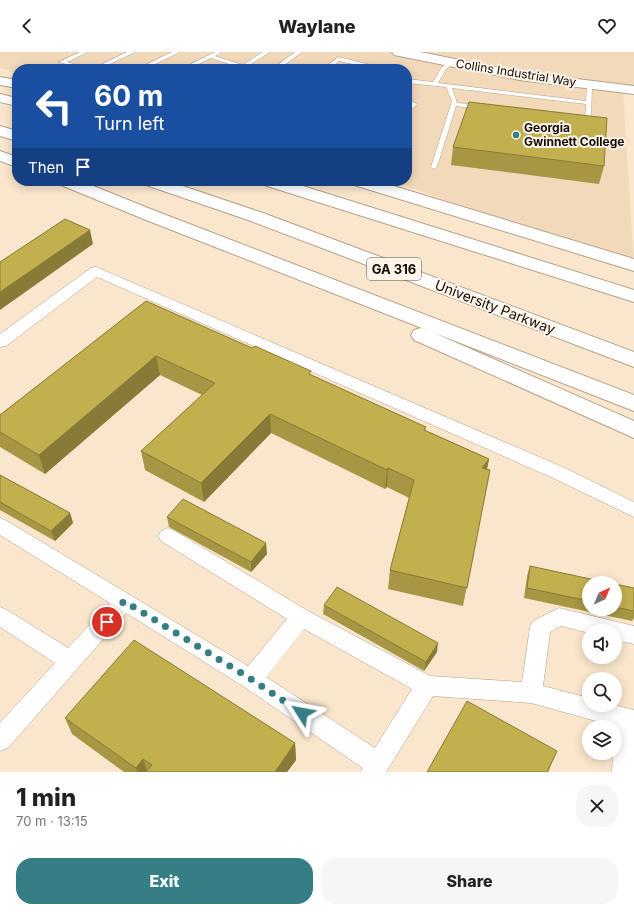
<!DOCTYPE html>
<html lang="en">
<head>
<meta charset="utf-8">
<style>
	body { margin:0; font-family:Inter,sans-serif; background:#f6f6f6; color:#202124; height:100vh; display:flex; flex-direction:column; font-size:15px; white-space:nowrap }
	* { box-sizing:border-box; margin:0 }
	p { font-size:13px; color:#757577 }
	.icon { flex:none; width:22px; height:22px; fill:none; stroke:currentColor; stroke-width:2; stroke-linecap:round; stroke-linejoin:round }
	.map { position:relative; height:720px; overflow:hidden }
	.side { display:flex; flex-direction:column; background:#fff; flex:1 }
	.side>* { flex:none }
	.top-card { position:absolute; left:12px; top:12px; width:400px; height:122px; border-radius:16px; box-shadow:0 2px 10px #0003; background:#1a4fa0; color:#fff; overflow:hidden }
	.needle { width:26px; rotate:44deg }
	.buttons { position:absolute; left:582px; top:524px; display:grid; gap:8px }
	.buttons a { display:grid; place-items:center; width:40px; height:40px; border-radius:50%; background:#fff; box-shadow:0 2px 10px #0003; font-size:20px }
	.pin { position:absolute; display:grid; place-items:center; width:34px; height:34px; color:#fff; margin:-17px; border:2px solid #fff; border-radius:50%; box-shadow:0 1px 4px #0007 }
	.me { position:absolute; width:44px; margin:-22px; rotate:304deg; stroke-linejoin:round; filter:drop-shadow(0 0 3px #0008) }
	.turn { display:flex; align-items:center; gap:14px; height:84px; padding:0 16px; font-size:18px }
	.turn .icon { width:52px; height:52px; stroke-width:2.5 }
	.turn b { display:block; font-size:28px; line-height:34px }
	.then { display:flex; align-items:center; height:38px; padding:0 16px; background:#0003; gap:8px; font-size:15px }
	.round { display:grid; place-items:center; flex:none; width:42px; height:42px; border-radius:16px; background:#f6f6f6 }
	.headline { display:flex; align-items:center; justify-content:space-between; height:68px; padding:0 16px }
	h1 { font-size:24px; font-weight:800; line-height:30px }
	.action { display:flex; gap:8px; margin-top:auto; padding:8px 16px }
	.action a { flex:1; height:46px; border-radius:16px; background:#367e86; color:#fff; font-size:16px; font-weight:800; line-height:46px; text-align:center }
	.action a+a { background:#f6f6f6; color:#202124 }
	header { display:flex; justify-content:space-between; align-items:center; height:52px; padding:0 16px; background:#fff; font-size:18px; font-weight:800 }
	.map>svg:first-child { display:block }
</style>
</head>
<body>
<header><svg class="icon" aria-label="back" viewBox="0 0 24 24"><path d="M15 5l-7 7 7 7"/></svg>Waylane<svg class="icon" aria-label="heart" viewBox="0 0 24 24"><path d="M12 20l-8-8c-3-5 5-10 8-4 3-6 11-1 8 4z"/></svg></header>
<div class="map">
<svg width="634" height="720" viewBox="0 0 634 720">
	<rect width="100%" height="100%" fill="#fae6cd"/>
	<path fill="#f2d9ba" d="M0,0H634V38L623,37L634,215L392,129H407V17H17V21L0,16Z"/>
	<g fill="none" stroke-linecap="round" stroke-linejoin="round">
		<g stroke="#b4a18a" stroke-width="1">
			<path id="lane" d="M80,0H88L67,10L92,17H82L59,10Z
				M127,0H135L100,17H92Z
				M172,0H180L145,17H137Z
				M215,0H222L215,4L243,13L263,0H270L248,14L253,17L241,16L211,6L188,17H181Z
				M295,0H302L279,17H272Z
				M338,5L384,16L385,17H375L339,9L329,17H323Z
				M451,9L454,11L446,17L438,31L586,49L587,33L592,32L591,69C589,72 581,72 579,69L585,67L586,52L452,36L457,51L480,53L483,55L480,57L456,54L437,115L434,117L432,116L431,115L452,49L446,35L407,31V27L433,30L442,15Z
				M407,48L418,52L407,61V56L411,53L407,52Z"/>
		</g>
		<g stroke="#b4a18a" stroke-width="1">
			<path id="street" d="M96,215L565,416L634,450V465L553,426L97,225L6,294L0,295V282L91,216Z
				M0,466L7,469L248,614L287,567L161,489L158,484L161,479L168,476L175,479L308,559L430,624L522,630L530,575L533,569L559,556L634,574V592L615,588V579H589V581L561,574L550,580L543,634L589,646V653H614L634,658V720H612L613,701H615L614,674L531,651L433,644L386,720H361L363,716L243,634L126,561L8,696L0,699V671L55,611L0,575V555L7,558L68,596L110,551L0,483ZM304,577L412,637L375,696L266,625Z"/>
		</g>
		<g stroke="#b4a18a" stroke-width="2">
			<path id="secondary" d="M392,0H420L520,20L634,34V42L520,28L399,4L394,3Z"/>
		</g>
		<g stroke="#b4a18a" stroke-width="2">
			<path id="highway" d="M0,25L17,28V36L0,33Z
				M0,42L17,46V54L0,50Z
				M0,74L17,79V89L0,84Z
				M0,99L17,105V115L0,109Z
				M59,129H81L153,158L634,343V359L432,280L634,369V386L414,288L411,283L414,278L421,276L427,278L141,166L61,133Z
				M144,129H168L263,161L634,300V315L251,169L146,133Z
				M262,129H287L634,238V250L264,133Z
				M352,129H377L634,207V219L354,133Z"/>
		</g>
		<use href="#lane" fill="#fff" fill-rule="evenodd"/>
		<use href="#street" fill="#fff" fill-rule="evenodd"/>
		<use href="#secondary" fill="#fff" fill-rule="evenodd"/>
		<use href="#highway" fill="#fff" fill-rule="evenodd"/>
	</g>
	<path fill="#a79744" d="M453,95L604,114L599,132L451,113Z
		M146,249L311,323L426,375L425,378L489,407L487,417L490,418L463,554L388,537L390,518L409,446L387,435L385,437L271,381L204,450L145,418L141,399L202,343L160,323L45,422L0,395V363Z
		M0,423L70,461L73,471L55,489L0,458Z
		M167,465L267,502L251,520L169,475Z
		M530,514L589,531V557H615V532L634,536V566L632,569L524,546L527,524Z
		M324,553L437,600L424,619L323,562Z
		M65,666L295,691L296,708L287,720H124L72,682Z"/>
	<path fill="#887b37" d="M90,178L93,192L0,258V240Z
		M156,304L160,323L45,422L39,403Z
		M270,362L271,381L204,450L201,431Z
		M489,407L485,426L482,416Z
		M388,416L387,435L385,437L387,418Z
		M70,461L73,471L55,489L51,479Z
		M266,491L267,502L251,520V510Z
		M438,591L437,600L424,619L426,610Z
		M295,691L296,708L287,720H275Z
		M557,699L548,720H547Z
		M143,707L147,720H137L136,716Z"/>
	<path fill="#c2b04f" stroke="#887b37" d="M469,50L607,66L604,114L453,95Z
		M65,167L90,178L0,240V210Z
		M146,249L252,296L255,294L311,319L309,322L426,375L424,378L489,407L482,416L490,418L467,536L390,518L414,428L388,416L387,418L270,362L201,431L141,399L215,331L156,304L39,403L0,380V363Z
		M0,423L70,461L51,479L0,450Z
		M183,447L266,491L251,510L167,465Z
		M530,514L609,531H589V549L527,536Z
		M615,532L634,536V559L615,555Z
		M337,535L438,591L426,610L324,553Z
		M134,588L295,691L275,720H146L152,713L143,707L136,716L65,666Z
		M467,649L557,699L547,720H427Z"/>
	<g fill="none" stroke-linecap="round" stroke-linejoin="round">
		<path stroke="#367e86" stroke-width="7" stroke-dasharray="0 12.6" d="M107,570L124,549L251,627L302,661"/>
	</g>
	<circle fill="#367e86" stroke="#fdf5eb" stroke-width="1.5" cx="516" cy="83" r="4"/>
	<g text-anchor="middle" stroke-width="4" stroke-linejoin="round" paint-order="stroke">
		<g font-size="12" fill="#130c05" stroke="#fdf5eb">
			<text transform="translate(516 21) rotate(9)" y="4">Collins Industrial Way</text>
		</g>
		<g font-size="12" font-weight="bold" fill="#130c05" stroke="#fdf5eb" text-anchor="start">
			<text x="524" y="80">Georgia<tspan x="524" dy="14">Gwinnett College</tspan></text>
		</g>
		<rect fill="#fdf5eb" stroke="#59524a" stroke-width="1" x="367" y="206" width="54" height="22" rx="3"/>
		<g font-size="13" font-weight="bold" fill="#130c05">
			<text x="394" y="222">GA 316</text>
		</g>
		<g font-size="14" fill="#130c05" stroke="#fdf5eb">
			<text transform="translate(495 255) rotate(21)" y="5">University Parkway</text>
		</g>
	</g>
</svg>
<div class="buttons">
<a><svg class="needle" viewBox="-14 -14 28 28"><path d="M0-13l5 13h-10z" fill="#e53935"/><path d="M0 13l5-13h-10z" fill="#757577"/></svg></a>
<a><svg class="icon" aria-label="sound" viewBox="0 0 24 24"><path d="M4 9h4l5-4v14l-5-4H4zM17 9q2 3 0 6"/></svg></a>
<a><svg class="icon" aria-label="search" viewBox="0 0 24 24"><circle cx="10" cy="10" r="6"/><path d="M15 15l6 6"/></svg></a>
<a><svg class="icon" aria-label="layers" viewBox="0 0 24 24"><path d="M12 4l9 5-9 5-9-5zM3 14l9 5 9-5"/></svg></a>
</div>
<div class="pin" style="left:107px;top:570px;background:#d93025"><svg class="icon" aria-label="arrive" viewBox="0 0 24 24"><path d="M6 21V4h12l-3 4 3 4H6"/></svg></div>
<svg class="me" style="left:302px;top:661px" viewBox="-20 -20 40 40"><path d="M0-17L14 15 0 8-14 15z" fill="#367e86" stroke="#fff" stroke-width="4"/></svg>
<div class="top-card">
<div class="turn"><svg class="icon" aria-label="left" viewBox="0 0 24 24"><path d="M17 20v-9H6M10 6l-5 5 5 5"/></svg><div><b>60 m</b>Turn left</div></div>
<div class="then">Then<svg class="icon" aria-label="arrive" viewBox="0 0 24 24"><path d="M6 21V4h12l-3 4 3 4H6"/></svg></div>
</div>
</div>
<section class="side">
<div class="headline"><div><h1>1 min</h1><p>70 m · 13:15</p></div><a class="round"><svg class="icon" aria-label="close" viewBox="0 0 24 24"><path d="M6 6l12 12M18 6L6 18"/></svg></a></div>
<div class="action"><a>Exit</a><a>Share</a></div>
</section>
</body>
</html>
